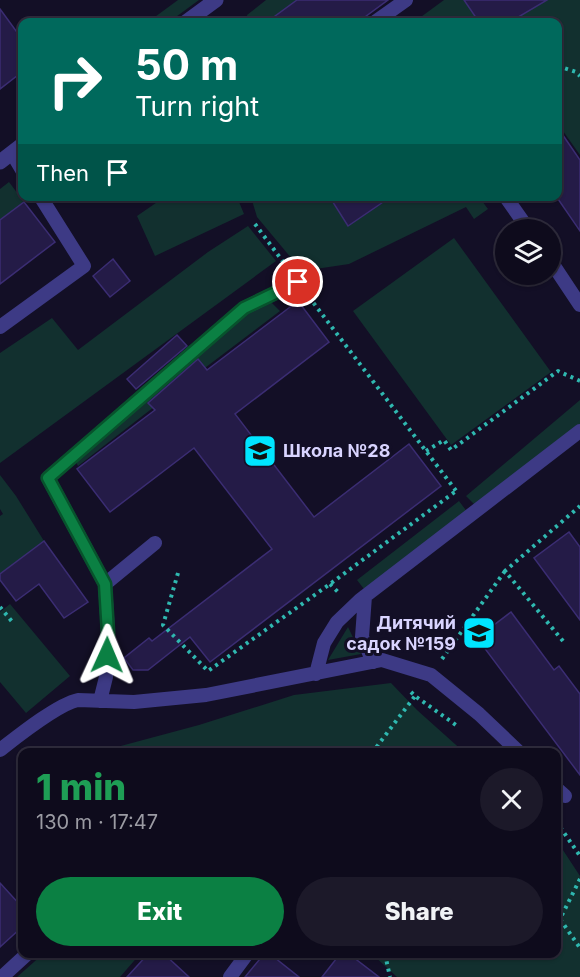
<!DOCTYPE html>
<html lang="en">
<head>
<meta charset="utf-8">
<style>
	body { margin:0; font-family:Inter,sans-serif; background:#1c1929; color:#f1f3f6; height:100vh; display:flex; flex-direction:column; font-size:22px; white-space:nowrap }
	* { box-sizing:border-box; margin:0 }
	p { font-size:20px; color:#9b9ba3 }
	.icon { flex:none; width:33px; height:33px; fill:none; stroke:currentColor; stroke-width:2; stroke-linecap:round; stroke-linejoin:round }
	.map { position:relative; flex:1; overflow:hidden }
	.drawer { position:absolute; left:18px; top:748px; width:543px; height:210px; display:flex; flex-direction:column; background:#0e0b1c; border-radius:12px; box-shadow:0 2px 4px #0004,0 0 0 2px #2e2b3b }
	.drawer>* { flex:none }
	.banner { position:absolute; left:18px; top:18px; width:544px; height:183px; border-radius:12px; box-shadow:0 2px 4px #0004,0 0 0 2px #2e2b3b; background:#00695c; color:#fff; overflow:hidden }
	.tools { position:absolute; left:495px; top:219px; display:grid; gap:12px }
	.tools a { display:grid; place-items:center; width:66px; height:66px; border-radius:50%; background:#0e0b1c; box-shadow:0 2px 4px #0004,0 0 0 2px #2e2b3b; font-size:30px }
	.pin { position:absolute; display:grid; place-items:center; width:51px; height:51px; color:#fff; margin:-26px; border:3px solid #fff; border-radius:50%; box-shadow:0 2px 6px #0007 }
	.me { position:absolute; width:66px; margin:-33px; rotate:1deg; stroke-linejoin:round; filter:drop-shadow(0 0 4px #0008) }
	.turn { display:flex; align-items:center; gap:21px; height:126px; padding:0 18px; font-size:27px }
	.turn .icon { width:78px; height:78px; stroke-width:2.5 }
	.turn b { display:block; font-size:42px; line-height:51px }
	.then { display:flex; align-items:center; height:57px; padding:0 18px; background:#0003; gap:12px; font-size:22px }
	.round { display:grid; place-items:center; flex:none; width:63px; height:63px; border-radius:32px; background:#1c1929 }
	.summary { display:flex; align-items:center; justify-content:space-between; height:102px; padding:0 18px }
	h1 { font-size:36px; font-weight:800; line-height:45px; color:#1e9e55 }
	.primary-button { display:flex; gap:12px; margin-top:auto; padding:12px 18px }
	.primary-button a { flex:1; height:69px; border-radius:36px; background:#0b8043; color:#fff; font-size:24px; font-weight:800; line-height:69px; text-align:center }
	.primary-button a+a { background:#1c1929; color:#f1f3f6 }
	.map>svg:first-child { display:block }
</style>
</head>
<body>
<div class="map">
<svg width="580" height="977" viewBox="0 0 580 977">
	<rect width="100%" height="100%" fill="#130f26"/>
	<path fill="#12302f" d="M178,0H199L169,22H148Z
		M266,0H297L275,17L279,22H248L247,15Z
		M444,0H580V155L558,124V22H414Z
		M9,182L24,202L0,220V189Z
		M166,196L237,197L244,214L155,256L137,216Z
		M251,197H329L348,226L392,197H479L488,209L474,219L466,207L349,264L302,271L257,217Z
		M248,226L276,261L0,463V353L52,318L78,350L208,252Z
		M454,238L551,372L451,445L353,311Z
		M271,302L280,311L181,386L78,466L75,460L242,317Z
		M580,400V425L477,507L466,496Z
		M0,475L16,496L44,541L0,574V516L3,514L0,509Z
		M459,501L468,513L364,589L357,580Z
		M10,604L70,676L26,713L0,682V612Z
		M348,627L361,654L328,660Z
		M391,683L417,710L465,753L104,752L117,747L199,725L294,695Z
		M557,841L580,876V977H397L372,954H556Z
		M43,954H140L120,977H17Z"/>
	<path fill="#241b47" stroke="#3b2d73" stroke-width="1.5" d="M297,0H388L358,22H267Z
		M464,0H547L510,22H479Z
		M0,9L22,39V72L0,89Z
		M558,128L580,160V231L558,199Z
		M329,196H392L348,226Z
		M24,202L55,242L0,284V220Z
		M113,259L130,281L110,297L93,276Z
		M298,301L329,342L235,414L314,517L409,444L441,486L210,662L190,637L148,670H133L124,658L149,638L152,641L272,549L194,448L110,512L77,469L155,410L148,403L198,359L207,370Z
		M177,335L187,346L136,389L127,379Z
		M569,532L580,547V620L534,558Z
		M44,541L88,602L64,618L39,584L16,601L0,580V574Z
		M511,612L554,670L559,666L580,694V775L477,638Z
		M0,883L22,907V927L0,947Z
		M148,954H164L189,977H127Z
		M264,954H270L299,977H245Z
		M340,954H349L379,977H322Z"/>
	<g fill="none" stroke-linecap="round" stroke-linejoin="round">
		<path stroke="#2fb8b0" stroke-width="4" stroke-dasharray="3 4.5" stroke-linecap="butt" d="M558,66L576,72L580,76
			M255,224L287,267
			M309,297L457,492
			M426,451L444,440L451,450L558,371L580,381
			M178,573L163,625L208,671L330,584L456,491
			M330,584L340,594
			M0,607L14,624
			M563,641L505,571L580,506
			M442,659L505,571
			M411,692L415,696L456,725
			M372,753L415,696
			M556,821L580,856
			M580,879L560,919L580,948
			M385,954L390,977"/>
		<path stroke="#3d3a85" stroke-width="14" d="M375,22L406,0
			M12,153L22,170
			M505,196L529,230
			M550,260L580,305
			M0,327L84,266L40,196
			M105,584L48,478L244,308L298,282
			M365,596L362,637L373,662
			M316,674L324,643L337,622L360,600L580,431
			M100,701L106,677L108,632L105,584L155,543
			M0,750C18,736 58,704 78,700L134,702L206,695L382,660L431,675L479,714L520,753
			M556,788L565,796
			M2,977L27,954
			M230,977L247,954"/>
		<path stroke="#3d3a85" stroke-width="15" d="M186,22L216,0
			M0,162L22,145"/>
	</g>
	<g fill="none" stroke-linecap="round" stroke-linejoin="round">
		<g stroke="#07532c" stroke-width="15">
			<path id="route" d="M107,655L108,633L105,584L48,478L244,308L298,282"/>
		</g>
		<use href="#route" stroke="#0b8043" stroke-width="10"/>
	</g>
	<defs>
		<g id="school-square" transform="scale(1.725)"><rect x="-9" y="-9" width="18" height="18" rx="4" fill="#00e5ff" stroke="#130f26"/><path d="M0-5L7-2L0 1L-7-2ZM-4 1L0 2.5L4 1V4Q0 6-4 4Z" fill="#111"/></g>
	</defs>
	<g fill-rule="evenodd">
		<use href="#school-square" x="260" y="451"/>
		<use href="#school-square" x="479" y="633"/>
	</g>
	<g text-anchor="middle" stroke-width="6" stroke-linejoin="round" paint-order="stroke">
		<g font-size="18" font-weight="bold" fill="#d9d4ff" stroke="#130f26" text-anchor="start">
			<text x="283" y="457">Школа №28</text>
			<text x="456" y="629" text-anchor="end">Дитячий<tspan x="456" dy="21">садок №159</tspan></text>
		</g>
	</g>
</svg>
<div class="tools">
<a><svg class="icon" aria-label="layers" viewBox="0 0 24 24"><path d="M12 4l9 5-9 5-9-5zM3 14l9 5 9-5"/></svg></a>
</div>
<div class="pin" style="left:298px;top:282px;background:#d93025"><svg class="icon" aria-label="arrive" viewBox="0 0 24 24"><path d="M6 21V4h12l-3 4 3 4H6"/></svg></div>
<svg class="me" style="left:107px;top:655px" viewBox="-20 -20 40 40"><path d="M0-17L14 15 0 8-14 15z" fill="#0b8043" stroke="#fff" stroke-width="4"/></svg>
<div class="banner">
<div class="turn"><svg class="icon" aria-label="right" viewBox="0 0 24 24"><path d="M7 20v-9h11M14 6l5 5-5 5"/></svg><div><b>50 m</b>Turn right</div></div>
<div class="then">Then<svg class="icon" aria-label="arrive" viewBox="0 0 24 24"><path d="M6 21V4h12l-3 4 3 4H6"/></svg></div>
</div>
<section class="drawer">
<div class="summary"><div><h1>1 min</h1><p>130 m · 17:47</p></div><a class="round"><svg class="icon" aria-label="close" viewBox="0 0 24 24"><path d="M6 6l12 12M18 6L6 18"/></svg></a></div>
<div class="primary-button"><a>Exit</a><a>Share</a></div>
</section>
</div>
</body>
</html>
